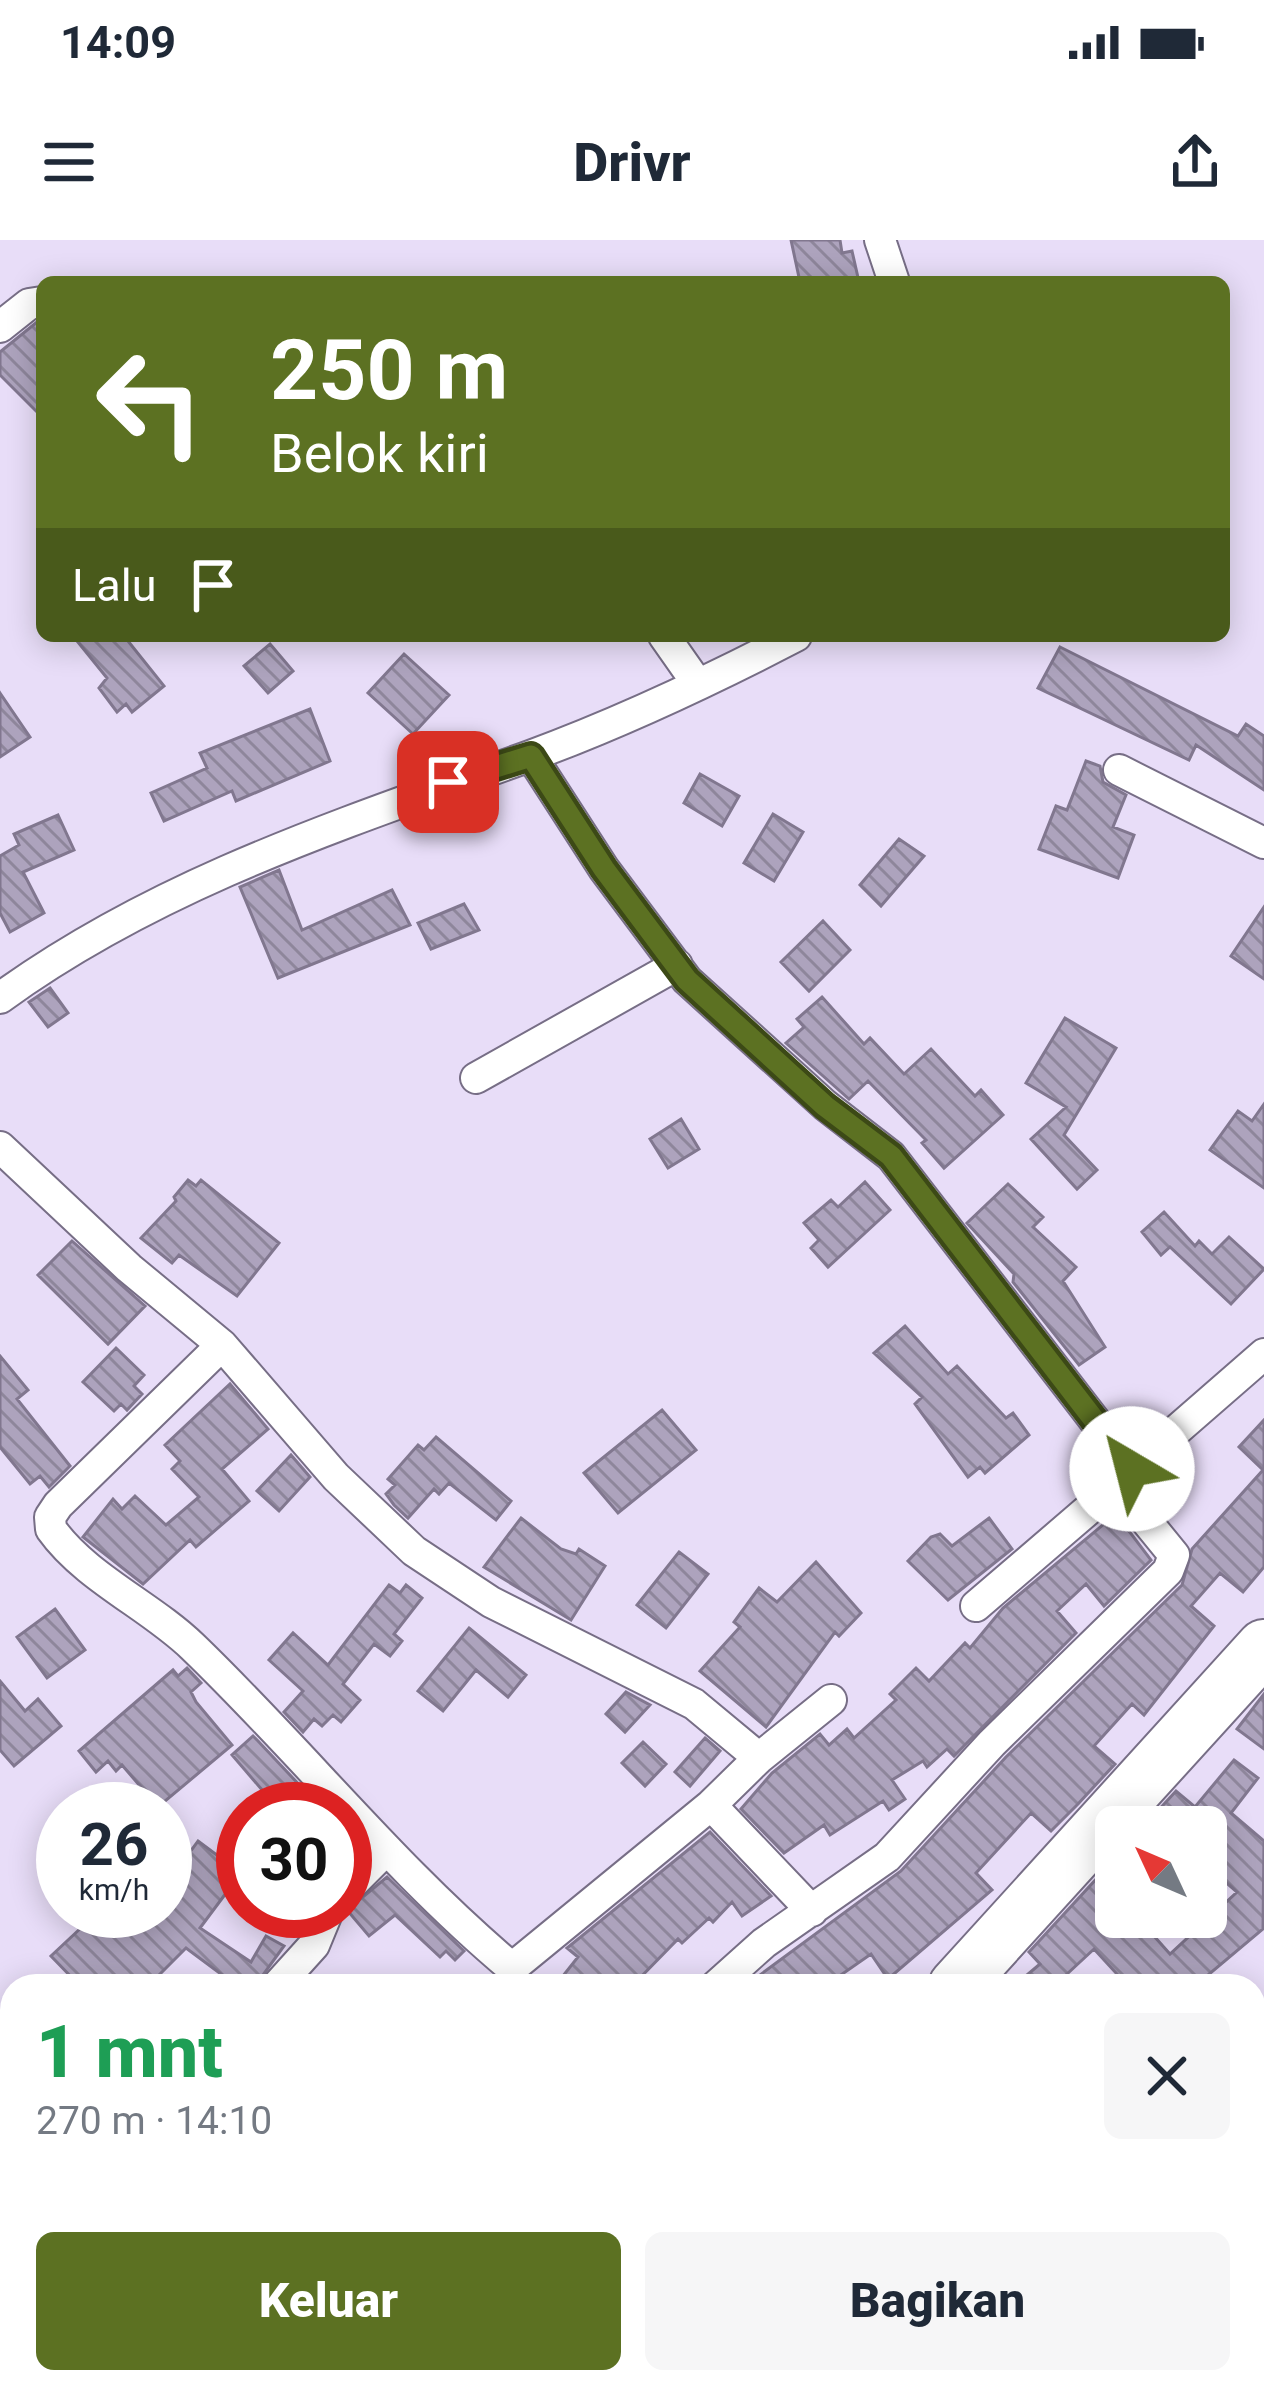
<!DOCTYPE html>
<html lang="id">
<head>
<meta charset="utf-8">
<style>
	body { margin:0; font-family:Roboto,sans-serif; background:#f6f6f7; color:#1f2937; height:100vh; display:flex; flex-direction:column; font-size:45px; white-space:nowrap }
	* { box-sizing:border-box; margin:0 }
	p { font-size:39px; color:#747a83 }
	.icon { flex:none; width:66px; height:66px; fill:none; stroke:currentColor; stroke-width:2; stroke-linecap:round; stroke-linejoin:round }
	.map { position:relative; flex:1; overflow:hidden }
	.panel { position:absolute; left:0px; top:1734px; width:1266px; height:420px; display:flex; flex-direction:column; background:#fff; border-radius:36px 36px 0 0; box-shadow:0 6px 30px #0003 }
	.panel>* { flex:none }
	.top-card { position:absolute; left:36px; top:36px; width:1194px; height:366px; border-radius:18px; box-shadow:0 6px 30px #0003; background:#5c7122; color:#fff; overflow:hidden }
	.needle { width:78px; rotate:314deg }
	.fabs { position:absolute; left:1095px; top:1566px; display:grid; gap:24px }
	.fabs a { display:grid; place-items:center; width:132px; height:132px; border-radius:18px; background:#fff; box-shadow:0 6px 30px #0003; font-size:60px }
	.speed { position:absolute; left:36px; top:1542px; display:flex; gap:24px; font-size:60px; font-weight:700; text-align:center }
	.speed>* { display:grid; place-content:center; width:156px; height:156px; border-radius:50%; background:#fff; box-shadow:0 6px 30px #0003; line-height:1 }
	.speed small { font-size:30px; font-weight:400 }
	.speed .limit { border:18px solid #d22; background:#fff; color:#111 }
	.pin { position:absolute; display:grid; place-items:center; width:102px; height:102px; color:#fff; margin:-51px; border-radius:24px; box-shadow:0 6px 18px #0006 }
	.me { position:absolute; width:132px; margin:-66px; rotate:323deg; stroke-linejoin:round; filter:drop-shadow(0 0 9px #0008) }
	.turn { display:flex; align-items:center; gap:42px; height:252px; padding:0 36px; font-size:54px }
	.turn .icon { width:156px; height:156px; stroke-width:2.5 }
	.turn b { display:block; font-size:84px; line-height:102px }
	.then { display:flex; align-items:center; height:114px; padding:0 36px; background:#0003; gap:24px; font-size:45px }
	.round { display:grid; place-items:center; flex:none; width:126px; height:126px; border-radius:18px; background:#f6f6f7 }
	.headline { display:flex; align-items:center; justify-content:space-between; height:204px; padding:0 36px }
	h1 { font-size:72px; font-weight:800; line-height:90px; color:#1e9e55 }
	.action { display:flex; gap:24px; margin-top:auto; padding:24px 36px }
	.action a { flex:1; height:138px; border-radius:18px; background:#5c7122; color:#fff; font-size:48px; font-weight:800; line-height:138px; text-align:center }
	.action a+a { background:#f6f6f7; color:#1f2937 }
	.status { display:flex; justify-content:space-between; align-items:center; height:84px; padding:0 60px; background:#fff; direction:ltr }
	.status svg { height:33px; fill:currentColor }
	header { display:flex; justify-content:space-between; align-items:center; height:156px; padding:0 36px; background:#fff; font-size:54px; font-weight:800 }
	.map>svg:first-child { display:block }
</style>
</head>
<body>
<div class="status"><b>14:09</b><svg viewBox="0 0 49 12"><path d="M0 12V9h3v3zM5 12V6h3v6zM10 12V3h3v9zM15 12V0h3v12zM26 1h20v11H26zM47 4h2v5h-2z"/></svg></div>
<header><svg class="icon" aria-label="menu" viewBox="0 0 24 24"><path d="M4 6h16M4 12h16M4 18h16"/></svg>Drivr<svg class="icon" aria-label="share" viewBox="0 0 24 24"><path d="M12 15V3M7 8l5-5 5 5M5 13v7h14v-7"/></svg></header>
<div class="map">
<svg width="1264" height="2154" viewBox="0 0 1264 2154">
	<defs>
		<pattern id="building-back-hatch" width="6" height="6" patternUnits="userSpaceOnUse" patternTransform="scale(3)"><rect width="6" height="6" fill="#ada3bd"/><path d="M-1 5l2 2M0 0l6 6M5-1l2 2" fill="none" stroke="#8e869b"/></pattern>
	</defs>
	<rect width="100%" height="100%" fill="#e8ddf8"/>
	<path fill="url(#building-back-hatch)" stroke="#81778f" stroke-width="3" d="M791,0H840L842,13L852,11L859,42H800Z
		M37,82H42V177L0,135V112Z
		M73,396H124L164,446L132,472L126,464L117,472L99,448L107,438Z
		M270,404L293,431L268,453L244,426Z
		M1060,407L1238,496L1246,484L1264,496V550L1196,505L1189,520L1038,448Z
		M404,414L449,455L413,494L368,453Z
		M0,453L30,497L0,517Z
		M310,469L330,521L236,561L232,551L164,581L151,553L207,528L200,513Z
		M1086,521L1100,526L1103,542L1126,555L1113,587L1134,595L1118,638L1039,609L1056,566L1067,570Z
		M700,534L739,556L722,586L684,563Z
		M773,574L803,592L774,641L744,623Z
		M58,575L74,610L23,632L44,673L10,692L0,673V616L19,605L14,594Z
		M899,599L924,616L881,666L860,645Z
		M279,630L302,690L392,650L410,685L278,738L240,647Z
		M464,664L479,690L431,709L418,683Z
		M1264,667V739L1231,716Z
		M823,681L850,710L809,751L781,722Z
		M50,748L68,773L48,787L29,762Z
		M822,757L864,804L870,798L904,834L931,809L975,856L981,850L1003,875L944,928L922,903L926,900L868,841L849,859L786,803L804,787L797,779Z
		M1065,778L1116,808L1064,895L1097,930L1077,949L1031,899L1066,867L1026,843Z
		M1264,864V948L1210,910L1238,871L1252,881Z
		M681,879L699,909L668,928L650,899Z
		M188,940L196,946L201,940L279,1003L237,1056L179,1015L172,1023L141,998L176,961L174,957Z
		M865,942L890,970L828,1027L811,1008L819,1000L804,983L831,960L838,967Z
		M1008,944L1043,977L1033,987L1076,1027L1063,1041L1105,1107L1079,1125L1013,1042L1014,1034L967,983Z
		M1164,972L1195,1006L1199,1001L1212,1014L1229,997L1264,1029L1231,1064L1170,1007L1161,1015L1142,992Z
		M72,1001L145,1066L108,1104L38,1035Z
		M905,1086L948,1134L957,1126L1006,1178L1013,1173L1029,1195L985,1233L980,1227L968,1237L915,1164L922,1157L874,1113Z
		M116,1108L144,1135L134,1146L142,1154L127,1170L121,1164L114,1171L83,1142Z
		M0,1116L28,1150L17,1159L70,1226L49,1247L40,1236L30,1244L0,1207Z
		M230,1144L268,1189L222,1229L249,1261L196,1307L190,1300L143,1344L83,1297L113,1259L122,1269L135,1256L166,1285L199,1257L172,1229L180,1221L165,1205Z
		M662,1170L696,1210L618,1273L584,1233Z
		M1264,1180V1327L1243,1352L1220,1333L1191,1366L1214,1386L1144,1475L1132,1464L1094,1506L1115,1524L1078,1564L1051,1591L1031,1573L976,1633L992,1650L888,1739L871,1714L825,1746H745L901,1631L1006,1517L1182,1345L1192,1309L1263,1230L1239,1207Z
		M436,1197L511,1261L496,1280L449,1243L439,1254L434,1249L408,1278L394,1265L386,1254L395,1245L388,1239L418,1205L424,1210Z
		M291,1215L310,1237L279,1271L257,1251Z
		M1116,1274L1151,1320L1104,1366L1086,1344L1057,1371L1076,1393L954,1516L947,1509L927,1527L923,1521L892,1540L905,1559L889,1570L883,1561L830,1595L824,1585L784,1613L741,1569L772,1533L820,1494L829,1505L847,1489L854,1498L896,1460L890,1454L916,1428L929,1441L965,1403L970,1408L1003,1368Z
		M521,1278L561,1309L576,1314L579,1309L605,1326L571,1380L484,1327Z
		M989,1278L1012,1309L948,1360L908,1321L931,1297L940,1294L952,1306Z
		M679,1312L708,1334L666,1388L637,1365Z
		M816,1322L861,1373L839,1396L835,1392L766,1487L700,1431L740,1387L734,1382L759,1348L777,1362Z
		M389,1345L400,1353L406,1345L422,1358L394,1394L402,1401L390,1416L374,1404L343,1444L360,1460L341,1482L333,1475L322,1486L314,1479L303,1492L284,1472L303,1451L269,1420L293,1393L328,1425Z
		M55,1369L85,1410L47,1438L17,1397Z
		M469,1388L526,1435L508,1457L476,1430L443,1471L418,1451Z
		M187,1428L201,1443L191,1452L196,1462L232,1505L158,1567L122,1525L116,1531L108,1521L96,1532L79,1511L173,1430L178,1436Z
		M0,1441L25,1471L38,1459L61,1486L14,1526L0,1510Z
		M626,1452L650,1465L625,1492L606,1474Z
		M1264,1454V1509L1237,1489Z
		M253,1496L258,1501L322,1569H257L269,1558L232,1515Z
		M705,1498L720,1511L690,1546L675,1532Z
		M643,1502L666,1524L645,1546L622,1523Z
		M1234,1520L1258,1538L1231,1573L1264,1601L1263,1689L1195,1746H1128L1094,1709L1054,1746H1014L1040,1724L1029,1712L1100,1635L1103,1638L1116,1625V1677H1137L1170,1714L1237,1652L1206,1625V1587H1143L1176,1551L1195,1567Z
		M710,1592L771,1656L742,1676L732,1662L713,1682L709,1678L682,1703L678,1699L632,1746H610L598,1736L590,1746H555L578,1717L567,1708Z
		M198,1601L241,1633L200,1688L251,1722L266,1696L284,1706L255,1746H237L186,1708L148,1746H80L51,1716L83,1686L69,1671H165V1646Z
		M387,1637L464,1711L455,1720L446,1711L440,1717L395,1675L369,1696L347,1670Z"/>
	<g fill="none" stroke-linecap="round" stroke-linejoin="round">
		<g stroke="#776e86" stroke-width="34">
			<path id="street" d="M880,0L894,42
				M0,87L29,64L42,62
				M664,396L697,443
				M531,516L604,629L687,740L825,865L891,916L1132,1229L1117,1245L1174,1315L1168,1331L992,1503L887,1617L764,1703L716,1746
				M1119,530L1264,603
				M0,758C160,642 345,583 530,516C620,483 711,440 796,396
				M476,838L677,725
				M0,907L129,1028L222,1105L336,1237L414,1311L491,1362L694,1464L759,1518L711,1565L812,1671
				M222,1105L58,1265L50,1277L51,1289C86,1338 151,1366 193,1407C302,1512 396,1631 512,1728L711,1565
				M1132,1229L1264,1114
				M976,1366L1117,1245
				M759,1518L831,1460
				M345,1651L386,1610
				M277,1746L314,1705L328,1671
				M1254,1813L1264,1802
				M0,2022L12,2026
				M1254,2104L1264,2114
				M351,2142L371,2154
				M1152,2142L1164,2154
				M307,2154L308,2142
				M432,2154L440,2142"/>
		</g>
		<g stroke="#776e86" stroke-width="58">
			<path id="highway" d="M956,1746L1264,1407
				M682,2154L688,2142"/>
		</g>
		<use href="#street" stroke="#fff" stroke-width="30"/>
		<use href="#highway" stroke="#fff" stroke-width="54"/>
	</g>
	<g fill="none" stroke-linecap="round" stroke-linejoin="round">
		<g stroke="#3c4916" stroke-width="30">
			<path id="route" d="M448,542L531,516L604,629L687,740L825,866L891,916L1132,1229"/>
		</g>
		<use href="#route" stroke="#5c7122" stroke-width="21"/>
	</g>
</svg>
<div class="fabs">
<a><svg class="needle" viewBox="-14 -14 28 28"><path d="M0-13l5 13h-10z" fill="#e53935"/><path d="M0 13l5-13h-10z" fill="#747a83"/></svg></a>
</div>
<div class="speed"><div>26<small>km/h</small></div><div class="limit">30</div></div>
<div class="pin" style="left:448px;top:542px;background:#d93025"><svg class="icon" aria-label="arrive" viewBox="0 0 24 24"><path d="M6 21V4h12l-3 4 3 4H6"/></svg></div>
<svg class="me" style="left:1132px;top:1229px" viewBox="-20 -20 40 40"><circle r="19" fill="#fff"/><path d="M0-13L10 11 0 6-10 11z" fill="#5c7122"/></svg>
<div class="top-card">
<div class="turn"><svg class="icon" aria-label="left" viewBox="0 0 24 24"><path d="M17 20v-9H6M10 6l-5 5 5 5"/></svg><div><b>250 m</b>Belok kiri</div></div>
<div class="then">Lalu<svg class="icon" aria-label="arrive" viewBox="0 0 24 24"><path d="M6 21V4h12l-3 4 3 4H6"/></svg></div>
</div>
<section class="panel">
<div class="headline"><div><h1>1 mnt</h1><p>270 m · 14:10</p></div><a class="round"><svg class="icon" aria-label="close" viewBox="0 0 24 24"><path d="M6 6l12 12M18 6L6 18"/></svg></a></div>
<div class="action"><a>Keluar</a><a>Bagikan</a></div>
</section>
</div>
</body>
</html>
